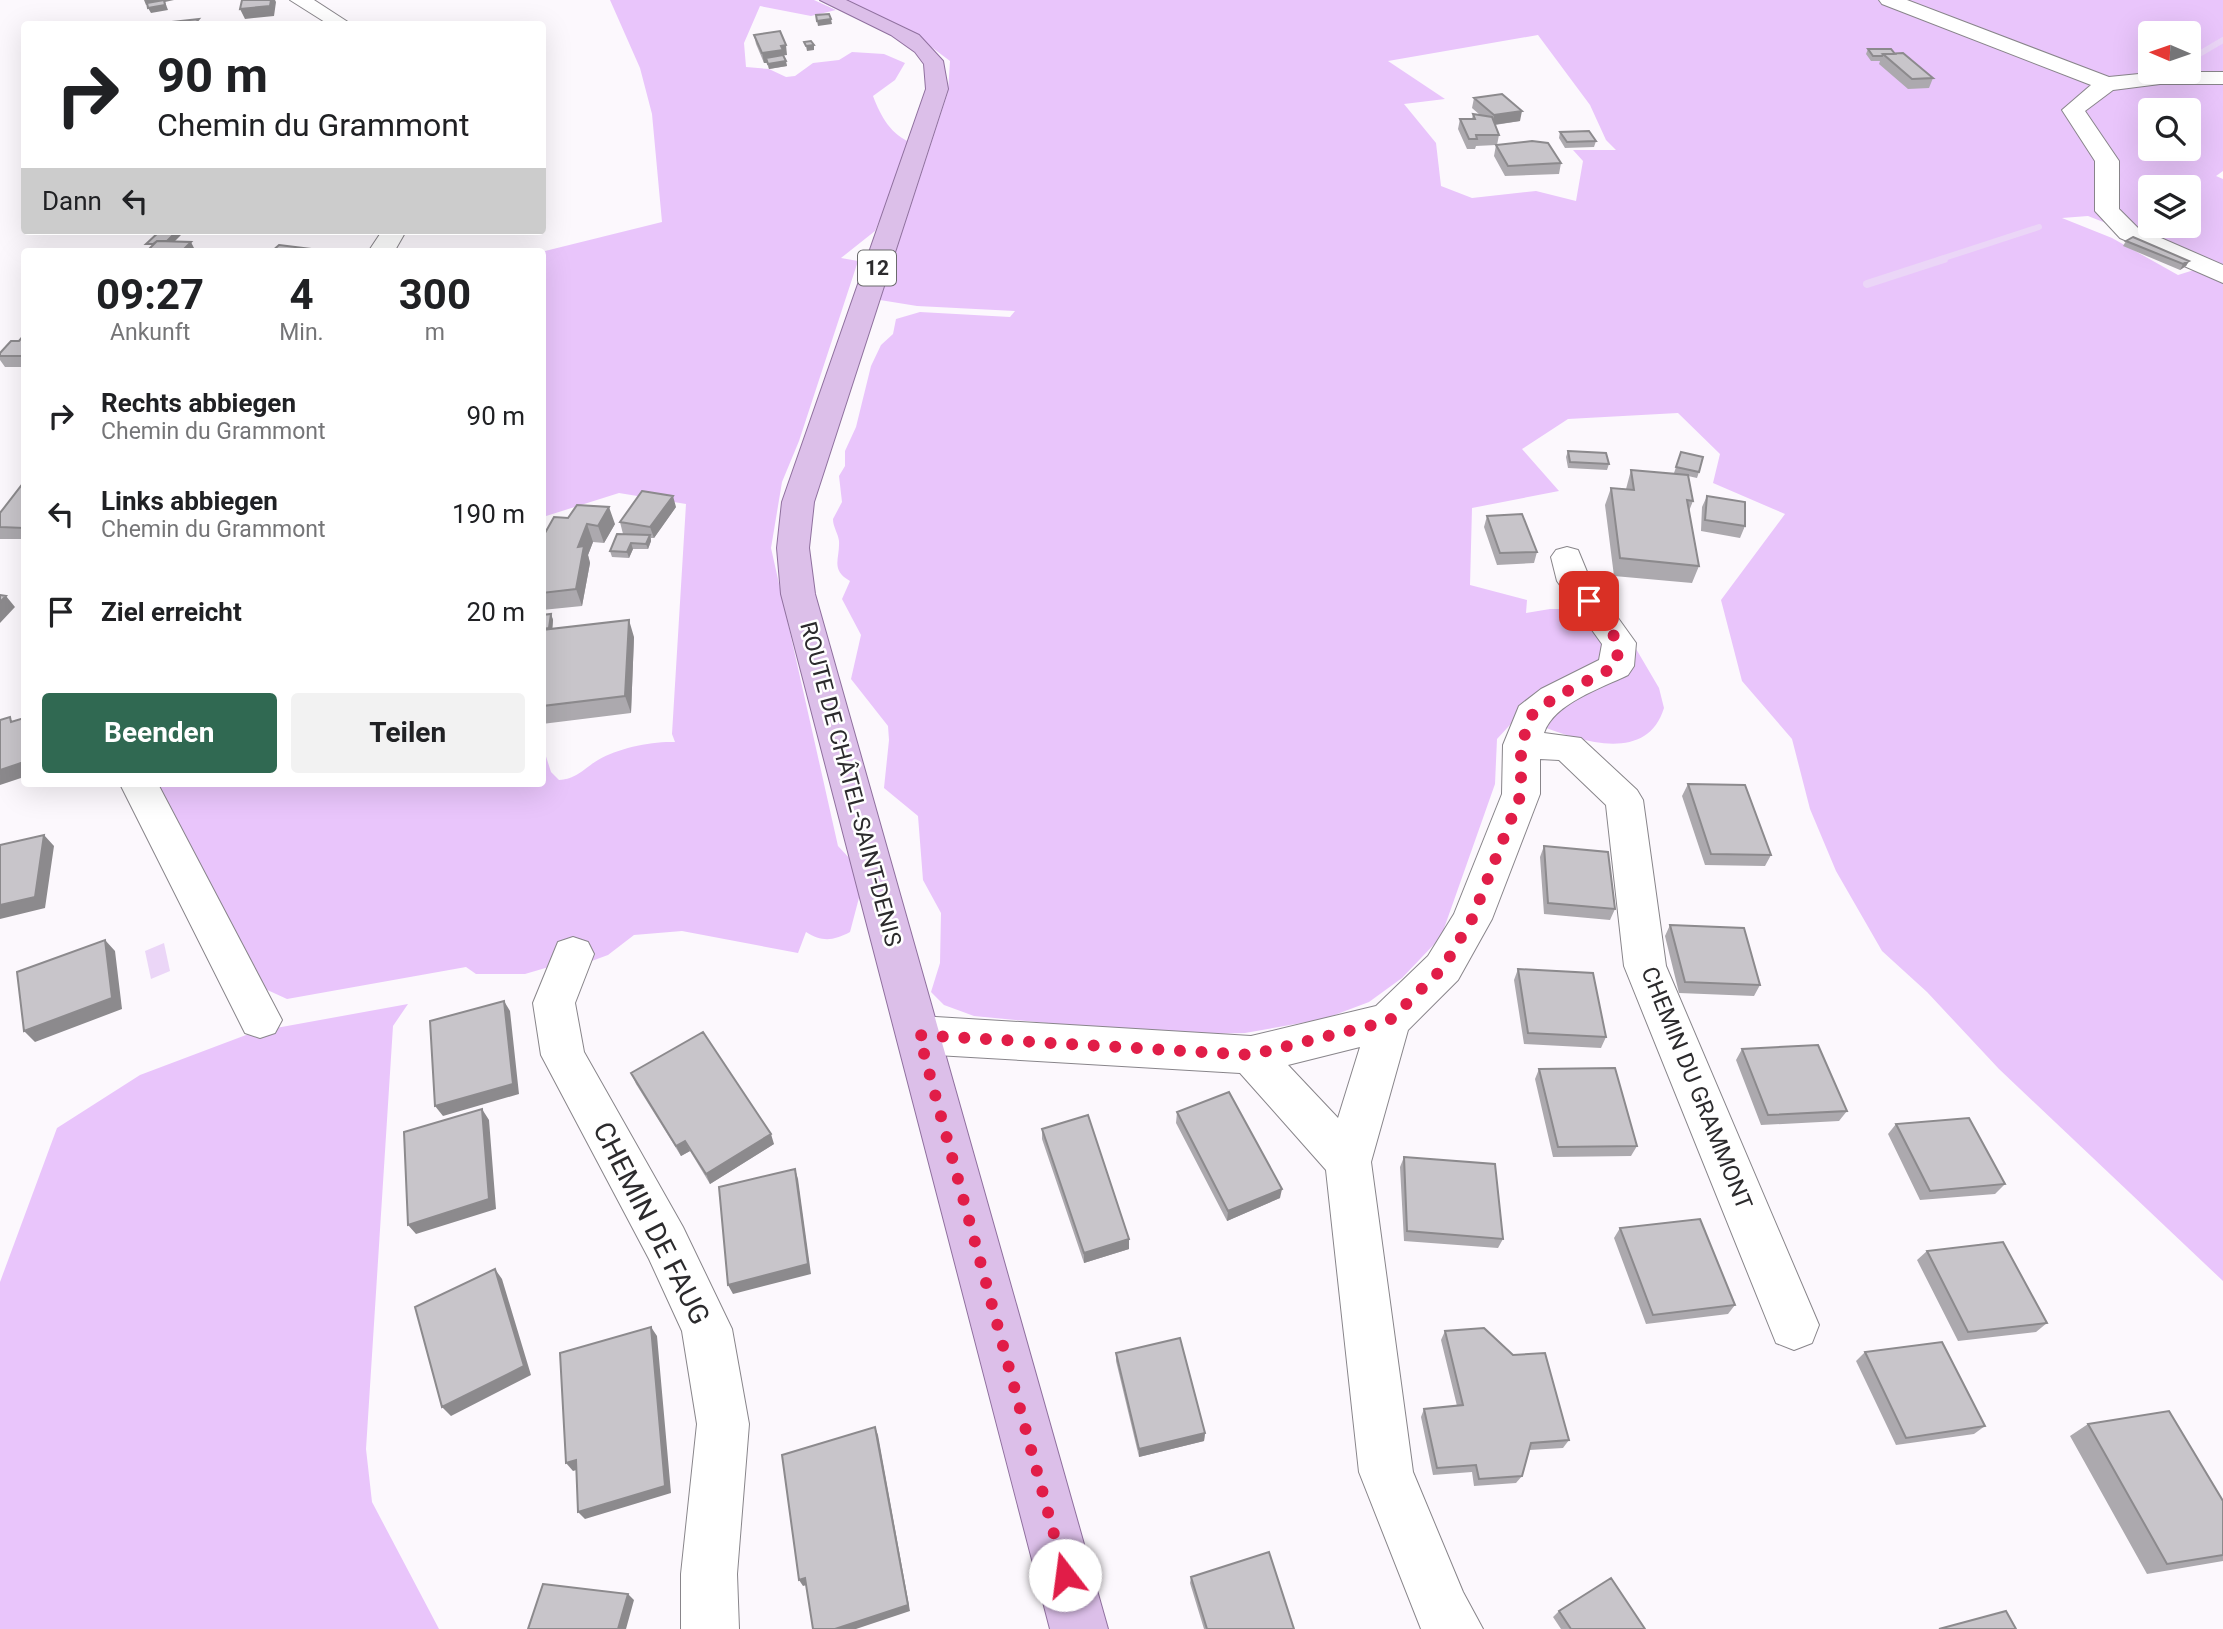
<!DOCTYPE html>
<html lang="de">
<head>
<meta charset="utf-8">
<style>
	body { margin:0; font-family:Roboto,sans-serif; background:#f2f2f2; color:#202124; height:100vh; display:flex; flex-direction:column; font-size:26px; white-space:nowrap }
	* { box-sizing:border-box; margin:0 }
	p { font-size:23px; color:#757577 }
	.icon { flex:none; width:38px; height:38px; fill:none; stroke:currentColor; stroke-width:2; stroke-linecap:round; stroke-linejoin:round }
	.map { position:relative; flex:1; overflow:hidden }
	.details { position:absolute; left:21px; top:248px; width:525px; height:539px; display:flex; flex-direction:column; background:#fff; border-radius:7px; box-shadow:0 7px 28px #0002 }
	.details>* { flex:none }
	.guide { position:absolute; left:21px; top:21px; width:525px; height:214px; border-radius:7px; box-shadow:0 7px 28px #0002; background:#fff; color:#202124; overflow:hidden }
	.needle { width:46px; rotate:272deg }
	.controls { position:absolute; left:2138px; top:21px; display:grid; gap:14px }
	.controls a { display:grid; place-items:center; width:63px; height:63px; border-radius:7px; background:#fff; box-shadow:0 7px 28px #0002; font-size:35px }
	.pin { position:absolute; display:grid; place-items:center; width:60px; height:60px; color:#fff; margin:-30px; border-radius:14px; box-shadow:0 4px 10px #0006 }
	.me { position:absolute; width:77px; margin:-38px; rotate:345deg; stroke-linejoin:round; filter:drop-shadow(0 0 5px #0008) }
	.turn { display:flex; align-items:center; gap:24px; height:147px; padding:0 21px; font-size:32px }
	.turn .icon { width:91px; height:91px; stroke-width:2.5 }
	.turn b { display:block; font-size:49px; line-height:60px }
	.then { display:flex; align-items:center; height:66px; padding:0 21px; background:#0003; gap:14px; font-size:26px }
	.eta { display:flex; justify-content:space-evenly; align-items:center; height:119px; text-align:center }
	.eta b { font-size:42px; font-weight:700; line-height:49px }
	.primary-button { display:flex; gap:14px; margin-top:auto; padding:14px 21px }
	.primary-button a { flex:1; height:80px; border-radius:7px; background:#306952; color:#fff; font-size:28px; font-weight:700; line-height:80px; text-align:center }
	.primary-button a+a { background:#f2f2f2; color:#202124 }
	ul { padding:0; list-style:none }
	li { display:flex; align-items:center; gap:21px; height:98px; padding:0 21px }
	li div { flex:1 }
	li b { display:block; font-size:26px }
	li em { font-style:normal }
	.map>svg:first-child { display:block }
</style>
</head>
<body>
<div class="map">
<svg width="2223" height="1629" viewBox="0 0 2223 1629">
	<rect width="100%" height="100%" fill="#fcf8fd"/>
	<path fill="#e9c5fb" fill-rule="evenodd" d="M610,0H814L836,10L811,16L760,6L744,43L746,67L769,69L786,77L795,76L813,63L839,60L852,52L884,54L905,63L895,80L873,96C881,117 891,135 912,143L875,231L841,258L858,261L799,441L782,482L771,548L838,846L865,875L850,932C833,941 822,942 806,932L798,953L682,931L634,935L608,955L589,962L559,964L525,974H476L466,967L287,999L263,988L157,784H542L543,747L551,772L559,780C577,779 583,769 598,760C618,748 652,741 675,742L672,734L686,504L619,493L543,517L541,252L662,222L652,114L640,68Z
		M844,0H2223V171L2216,176L2223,179V269L2088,216L2062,218L2112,238L2178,275L2194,270L2223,283V1281L1999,1069L1927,992L1882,951L1836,871L1810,809L1792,739L1742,681L1721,600L1785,514L1713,483L1720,454L1678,413L1568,419L1522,449L1559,491L1472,508L1470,585L1527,600L1526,613L1550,609H1578L1632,642L1659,688L1664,708C1647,764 1580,741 1541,726L1531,702L1497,739L1495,784L1441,937L1402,978L1369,1002L1324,1019L1245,1033L1168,1035L974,1016L944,1005L931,992L940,963L941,913L923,880L918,816L884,788L889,740L888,726L851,679L861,635L842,599L850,581C830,570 840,559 839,541C838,533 833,527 833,519L842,502L839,476L845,466V451L856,427L871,366L881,345L893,334L896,319L920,312L1010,317L1015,311L917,306L880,300L948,92L950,61L906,28ZM2151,33H2189V72H2151ZM1538,35L1590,105L1606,140L1616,150H1573L1583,161L1576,201L1536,191L1472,198L1441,186L1436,143L1404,104L1445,99L1388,61ZM2151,110H2189V149H2151ZM2151,187H2189V226H2151Z
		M408,1004L393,1026L366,1449L372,1502L439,1629H0V1282L57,1128L140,1075L254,1032Z"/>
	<path fill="#ebd6f7" d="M164,943L170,971L151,979L145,951Z"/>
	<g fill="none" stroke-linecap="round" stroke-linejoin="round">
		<path stroke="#ebd6f7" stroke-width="6" d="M2189,60L2223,40
			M1938,260L2039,227"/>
		<path stroke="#ebd6f7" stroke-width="8" d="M1867,284L1944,259"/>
		<g stroke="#88858a" stroke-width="2">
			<path id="minor" d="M290,0H314L351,24H328Z
				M1879,0H1907L2109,77L2159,72H2223V84H2160L2113,90L2085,111L2119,161V209L2138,228L2223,265V283L2120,238L2095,211V161L2062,110L2091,85L1882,4Z
				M382,231H406L394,252H368Z
				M1567,547L1578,550L1590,579L1636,643L1634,666L1628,675C1602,688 1554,703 1544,733L1581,738L1637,790L1643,800L1666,966L1819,1325L1812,1343L1794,1350L1776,1343L1624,966L1606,805L1559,760L1540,759V794L1492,919L1458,980L1408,1030L1371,1162L1413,1472L1463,1592L1483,1629H1421L1359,1472L1326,1170L1240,1073L919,1054L904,1048L897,1035L904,1022L919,1016L1251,1036L1376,1006L1428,956L1454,914L1502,794L1503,745L1519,706L1541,689L1599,660L1602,644L1557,581L1551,557L1556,550ZM1360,1047L1338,1118L1288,1065Z
				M120,784H158L282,1020L275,1033L260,1038L245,1033Z
				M573,937L588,942L594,954L575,1003L584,1052L683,1227L732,1329L749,1424L737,1574L739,1629H681V1574L697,1424L682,1331L649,1259L541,1055L533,1003L558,942Z"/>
		</g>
		<g stroke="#8f709e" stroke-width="2">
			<path id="primary" d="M820,0H846L919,35L943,61L948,89L814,502L809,548L815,594L1108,1629H1050L781,594L777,548L782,502L926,89L924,64L915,52L891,35Z"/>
		</g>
		<use href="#minor" fill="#fff" fill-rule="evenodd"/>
		<use href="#primary" fill="#dcbfe9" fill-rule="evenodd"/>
	</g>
	<path fill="#aca9ae" d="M754,35L787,55H783L787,66L769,69L767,63H764L756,44Z
		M1868,49L1895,54L1933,78L1929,88L1908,89L1879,64L1880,61H1871L1866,54Z
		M1474,98L1520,121L1495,125L1499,135L1497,145L1561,163L1559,174L1505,176L1494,156L1496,145L1476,146L1475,149H1467L1458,129L1460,119H1472L1473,114L1480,115L1472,108Z
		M1560,132L1596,141L1594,147L1565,148L1559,138Z
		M295,231H330L328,233Z
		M2126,241L2189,261L2186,266L2180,270L2123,246Z
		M24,335V367H5L0,360V353L19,341Z
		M1568,451L1609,464L1607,470L1568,468L1566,457Z
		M1681,452L1699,472L1697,478L1688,476L1693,501L1689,511L1699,566L1692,583L1614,576L1605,505L1611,488L1626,489L1631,470L1683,475L1674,473Z
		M24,482V539H0V513Z
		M1707,496L1745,526L1740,538L1701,531L1702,507Z
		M676,507L654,538H651V541L648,549H633L629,558L612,557L610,551L623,534L620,522Z
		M1487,516L1537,552L1534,563L1497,565L1484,527Z
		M568,518L615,524L604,543L593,542L588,555L590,563L582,606L542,610V533H545Z
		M551,614L553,620L552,629L634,637L631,713L542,724V615Z
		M1688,784L1771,855L1765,866L1705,865L1682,796Z
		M1544,846L1615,909L1610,920L1544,914L1540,857Z
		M1670,925L1760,985L1754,996L1679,993L1665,936Z
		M1518,969L1606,1037L1601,1048L1524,1044L1514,980Z
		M1742,1049L1847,1111L1839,1121L1761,1125L1736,1060Z
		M1539,1069L1637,1146L1631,1156L1553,1157L1535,1079Z
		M631,1073L774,1144L710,1184L690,1151L681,1156L636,1084Z
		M1177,1112L1280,1198L1227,1221L1176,1123Z
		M1896,1124L2005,1184L1995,1194L1920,1200L1888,1134Z
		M1042,1129L1129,1239V1249L1084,1263L1042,1139Z
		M1404,1157L1503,1239L1498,1248L1404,1241L1400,1167Z
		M1620,1228L1735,1305L1728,1314L1646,1324L1614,1238Z
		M1927,1251L2047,1323L2036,1332L1958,1341L1917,1260Z
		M1445,1331L1569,1440L1563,1448L1529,1450L1522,1476L1516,1483L1474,1486L1472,1472L1433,1475L1421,1417L1424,1409L1457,1406L1441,1340Z
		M1865,1352L1985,1426L1974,1434L1896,1445L1856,1361Z
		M1116,1353L1205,1433L1204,1441L1139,1457L1116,1361Z
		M2088,1424L2223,1501V1561L2147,1574L2070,1436Z
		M1191,1577L1294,1629H1204L1190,1583Z
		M1559,1611L1645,1629H1561L1553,1617Z"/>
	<path fill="#8c8a8d" d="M144,0H174L165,2L168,10L151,13L148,8L165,2L146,5Z
		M271,0H275L276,2L274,16L245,19L240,9Z
		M831,19L832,24L818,26L817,21Z
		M786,45L787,55L766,58L767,63H764L762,53L781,46Z
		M814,45V50L807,51L806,46Z
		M786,61L787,66L769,69L768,64Z
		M1522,111L1520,121L1492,125L1494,115Z
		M177,231H179L181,235L166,250L163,245Z
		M191,242L196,252H181Z
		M2189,261L2186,266L2180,270L2183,264Z
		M673,496L676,507L654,538L650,527Z
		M609,507L615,524L604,543L598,526Z
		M587,524L593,542L588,555L590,563L582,606L576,589L578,547Z
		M650,535L651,541L648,549L646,544Z
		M631,543L633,549L629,558L627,552Z
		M6,596L15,607L0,623V602Z
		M551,614L553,620L552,634L549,628Z
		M629,620L634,637L631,713L625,696Z
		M24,762V777L0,785V770Z
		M44,835L54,846L45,908L0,919V905Z
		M105,940L115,951L122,1009L35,1042L24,1031Z
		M504,1001L510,1011L519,1094L443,1116L435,1106Z
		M482,1109L489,1120L496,1209L416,1234L408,1225Z
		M771,1134L774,1144L710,1184L706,1174Z
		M685,1141L690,1151L681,1156L676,1146Z
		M795,1169L798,1179L811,1274L733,1294L728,1285Z
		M1282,1189L1280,1198L1227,1221L1228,1211Z
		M1129,1239V1249L1084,1263V1253Z
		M495,1269L502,1279L531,1375L451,1416L442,1407Z
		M651,1327L657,1336L671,1493L585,1519L578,1512Z
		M875,1427L878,1435L910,1611L856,1629H835Z
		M1205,1433L1204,1441L1139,1457V1449Z
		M576,1460L583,1468L573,1471L566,1463Z
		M805,1578L810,1584L803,1586L799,1580Z
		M628,1594L634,1600L626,1629H618Z"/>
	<path fill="#c8c5ca" stroke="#8c8a8d" stroke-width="2" d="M164,0L165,5L148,8L147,3Z
		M242,0H271L270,6L240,9Z
		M829,14L831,19L817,21L816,15Z
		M199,19L195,24H170L172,22Z
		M780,31L786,45L781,46L783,50L762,53L754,35Z
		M811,41L814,45L806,46L804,42Z
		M1868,49H1891L1895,54H1883L1882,56H1873Z
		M1903,53L1933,78L1912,79L1883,54Z
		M783,55L786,61L768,64L766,58Z
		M1502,94L1522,111L1494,115L1474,98Z
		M1473,114L1492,117L1499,135H1476L1477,139H1469L1460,119H1475Z
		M1589,131L1596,141L1567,142L1560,132Z
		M1532,141L1548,143L1561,163L1508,166L1496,145Z
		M160,231H177L167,241H157L153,244H146Z
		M2133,237L2189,261L2183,264L2126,241Z
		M157,241L191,242L181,252H146Z
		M279,245L311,249L307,252H271Z
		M24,335V356H0V353L11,341H19Z
		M1568,451L1606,453L1609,464L1570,462Z
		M1681,452L1703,457L1699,472L1676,467Z
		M1631,470L1688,475L1693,501L1687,500L1699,566L1620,558L1611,488L1634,490Z
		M24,482V528L0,527V513Z
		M642,491L673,496L650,527L620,522Z
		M1707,496L1745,502V526L1705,520Z
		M577,505L609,507L598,526L587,524L578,547L584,546L576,589L542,593V533H545L554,517L568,518Z
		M1522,514L1537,552L1500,553L1487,516Z
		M617,534L650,535L646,544L631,543L627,552L610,551Z
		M0,595L6,596L0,602Z
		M551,614L549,628L542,629V615Z
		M629,620L625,696L542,706V630Z
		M10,717L11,722L24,718V762L0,770V720Z
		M1688,784L1745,785L1771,855L1711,854Z
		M44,835L35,897L0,905V845Z
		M1544,846L1608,852L1615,909L1548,903Z
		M1670,925L1744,928L1760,985L1685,982Z
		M105,940L112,998L24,1031L17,972Z
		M1518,969L1593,973L1606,1037L1528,1033Z
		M504,1001L513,1084L435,1106L430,1021Z
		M703,1032L771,1134L706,1174L685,1141L676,1146L631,1073Z
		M1818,1045L1847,1111L1768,1115L1742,1049Z
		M1615,1068L1637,1146L1558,1147L1539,1069Z
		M1229,1092L1282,1189L1228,1211L1177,1112Z
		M482,1109L489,1199L408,1225L404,1132Z
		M1088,1115L1129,1239L1084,1253L1042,1129Z
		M1969,1118L2005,1184L1930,1191L1896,1124Z
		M1404,1157L1495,1164L1503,1239L1407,1231Z
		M795,1169L808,1264L728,1285L719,1187Z
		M1700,1219L1735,1305L1653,1315L1620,1228Z
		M2003,1242L2047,1323L1968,1332L1927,1251Z
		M495,1269L524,1366L442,1407L415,1307Z
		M651,1327L665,1486L578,1512L576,1460L566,1463L560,1353Z
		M1484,1328L1513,1355L1545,1353L1569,1440L1531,1443L1522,1476L1479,1479L1476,1465L1437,1468L1424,1409L1463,1405L1445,1331Z
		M1180,1338L1205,1433L1139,1449L1116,1353Z
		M1942,1342L1985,1426L1906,1438L1865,1352Z
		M2169,1411L2223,1501V1555L2167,1564L2088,1424Z
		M875,1427L908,1605L835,1629H813L805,1578L799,1580L782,1455Z
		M1269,1552L1294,1629H1207L1191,1577Z
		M1611,1578L1645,1629H1571L1559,1611Z
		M543,1584L628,1594L618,1629H528Z
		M2006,1611L2016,1629H1939Z"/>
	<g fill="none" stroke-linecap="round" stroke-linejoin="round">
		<path stroke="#e11d48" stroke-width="12" stroke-dasharray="0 21.6" d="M1065,1575L919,1035L1251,1055L1389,1021L1443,968L1472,919L1521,794V745L1532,715L1554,698L1616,666L1619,643L1589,601"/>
	</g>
	<g text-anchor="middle" stroke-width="5" stroke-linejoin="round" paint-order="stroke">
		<rect fill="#fff" stroke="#6b6b6c" stroke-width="2" x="858" y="250.5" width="38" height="35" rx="5"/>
		<g font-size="21" font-weight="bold" fill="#2c2b2d">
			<text x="877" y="275">12</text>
		</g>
		<g font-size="23" fill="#2c2b2d" stroke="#fff">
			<text transform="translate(851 784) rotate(75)" y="8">ROUTE DE CHÂTEL-SAINT-DENIS</text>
			<text transform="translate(1697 1088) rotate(68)" y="8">CHEMIN DU GRAMMONT</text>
		</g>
		<g font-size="28" fill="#2c2b2d" stroke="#fff">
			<text transform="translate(652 1223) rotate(63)" y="10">CHEMIN DE FAUG</text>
		</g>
	</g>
</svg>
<div class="controls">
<a><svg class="needle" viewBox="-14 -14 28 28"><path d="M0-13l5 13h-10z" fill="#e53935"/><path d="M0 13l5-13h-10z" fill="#757577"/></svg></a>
<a><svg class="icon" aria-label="search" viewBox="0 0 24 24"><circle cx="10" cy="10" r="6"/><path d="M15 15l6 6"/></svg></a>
<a><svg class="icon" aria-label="layers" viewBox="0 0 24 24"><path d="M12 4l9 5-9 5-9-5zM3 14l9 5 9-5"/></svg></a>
</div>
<div class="pin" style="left:1589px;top:601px;background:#d93025"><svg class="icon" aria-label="arrive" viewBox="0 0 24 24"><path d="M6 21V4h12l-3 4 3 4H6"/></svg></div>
<svg class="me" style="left:1065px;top:1575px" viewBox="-20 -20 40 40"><circle r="19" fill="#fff"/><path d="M0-13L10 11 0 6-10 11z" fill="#e11d48"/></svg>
<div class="guide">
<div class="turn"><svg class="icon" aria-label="right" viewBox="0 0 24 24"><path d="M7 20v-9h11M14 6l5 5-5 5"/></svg><div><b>90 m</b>Chemin du Grammont</div></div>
<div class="then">Dann<svg class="icon" aria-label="left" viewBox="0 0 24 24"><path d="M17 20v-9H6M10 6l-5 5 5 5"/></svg></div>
</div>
<section class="details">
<div class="eta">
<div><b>09:27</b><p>Ankunft</p></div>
<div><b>4</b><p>Min.</p></div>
<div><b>300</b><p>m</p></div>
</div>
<ul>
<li><svg class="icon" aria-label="right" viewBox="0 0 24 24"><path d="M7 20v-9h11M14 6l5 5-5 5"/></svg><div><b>Rechts abbiegen</b><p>Chemin du Grammont</p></div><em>90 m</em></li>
<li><svg class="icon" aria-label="left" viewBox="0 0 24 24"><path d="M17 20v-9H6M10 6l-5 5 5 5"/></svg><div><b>Links abbiegen</b><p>Chemin du Grammont</p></div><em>190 m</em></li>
<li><svg class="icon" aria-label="arrive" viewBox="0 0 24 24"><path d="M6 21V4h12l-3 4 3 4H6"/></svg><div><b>Ziel erreicht</b></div><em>20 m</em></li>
</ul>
<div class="primary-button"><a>Beenden</a><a>Teilen</a></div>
</section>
</div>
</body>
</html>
